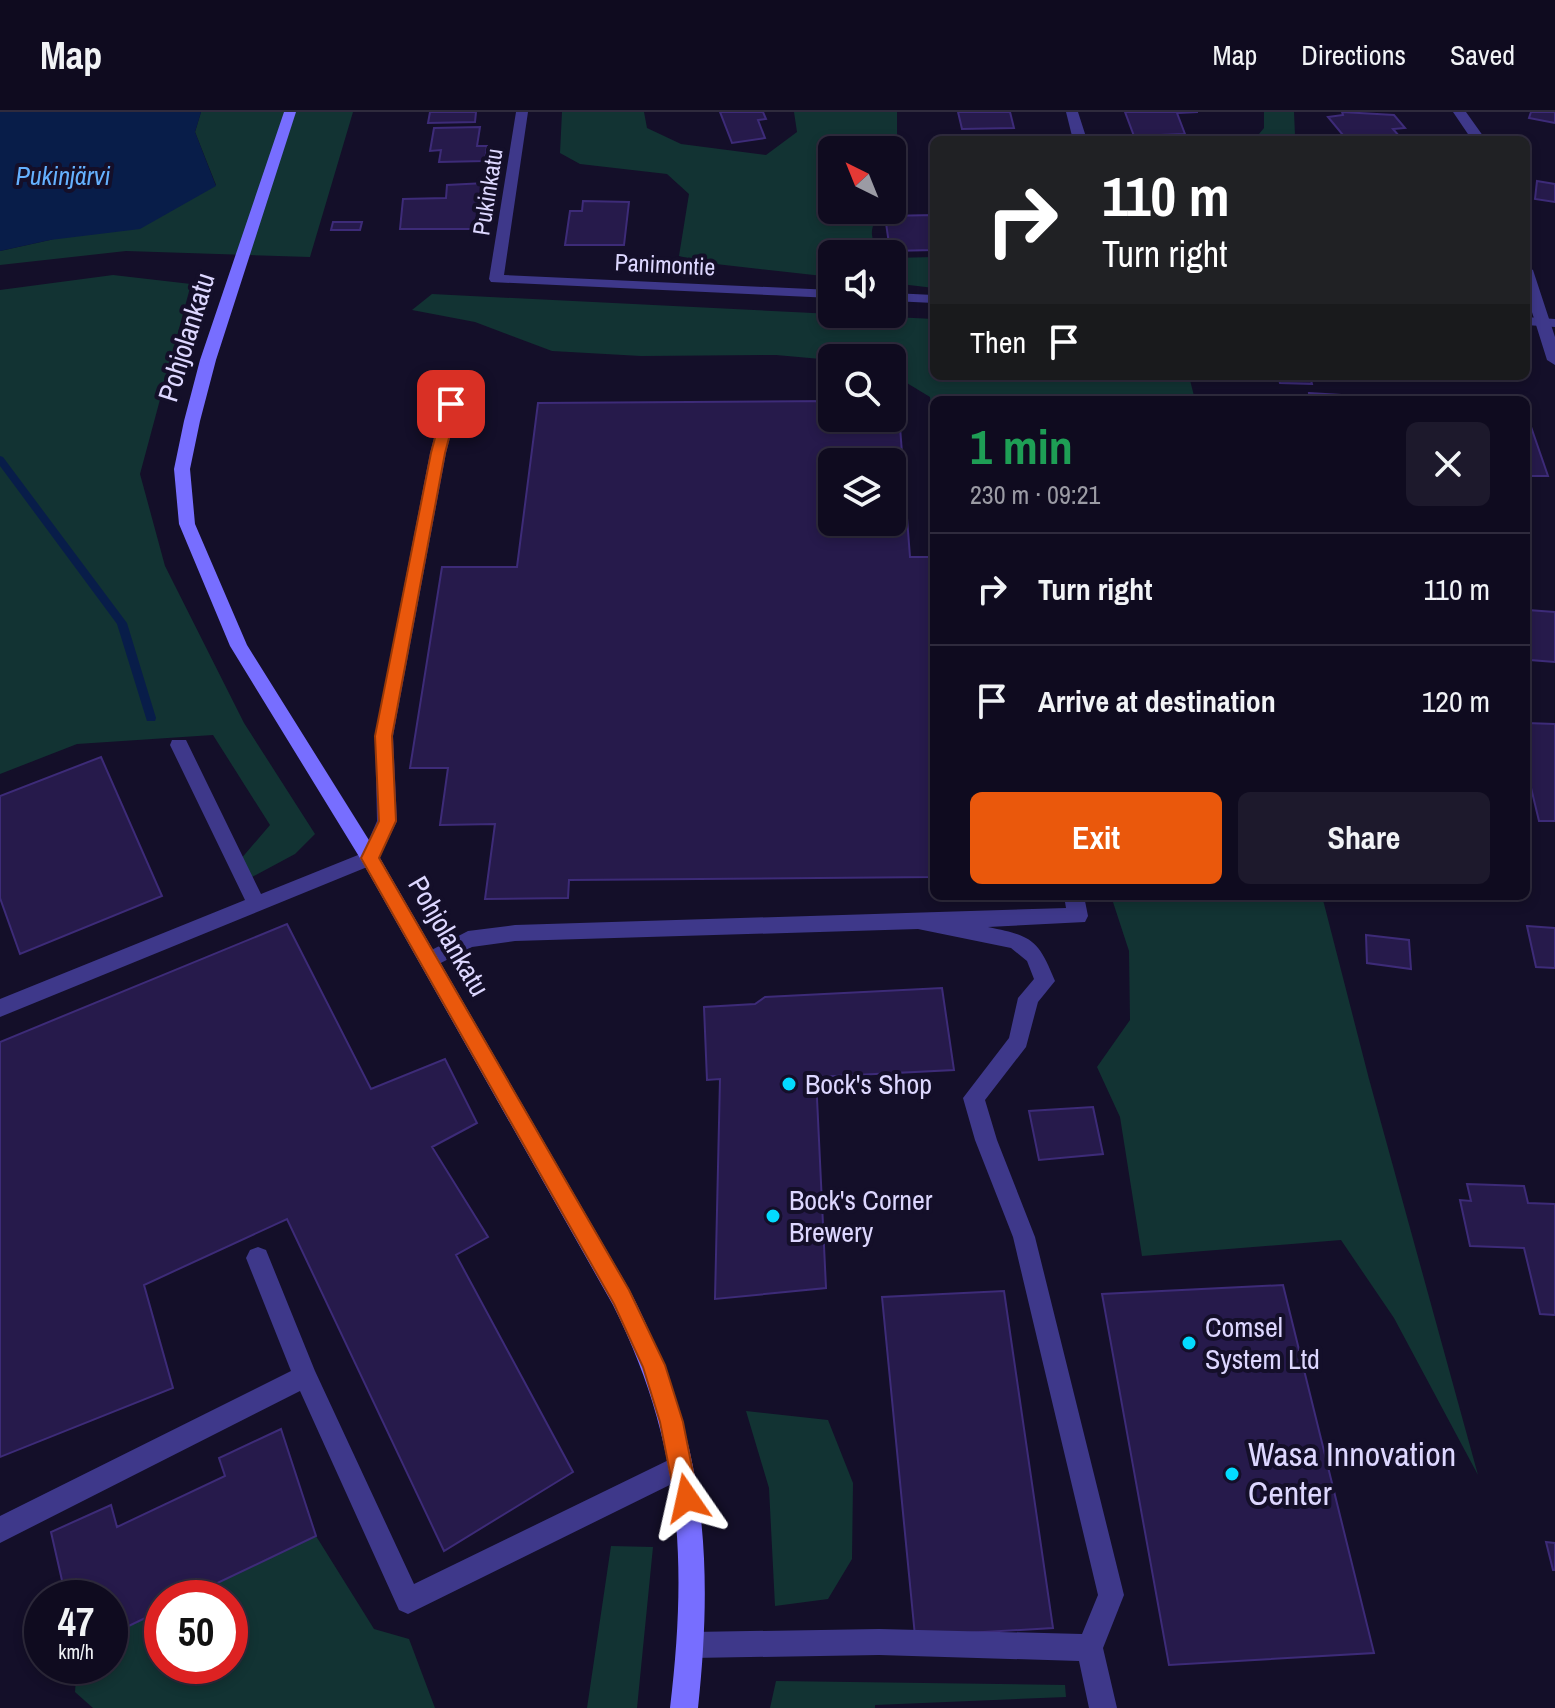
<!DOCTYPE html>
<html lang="en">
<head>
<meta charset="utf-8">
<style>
	body { margin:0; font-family:"Archivo Narrow",sans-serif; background:#1d192c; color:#f1f3f6; height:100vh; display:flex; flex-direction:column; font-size:30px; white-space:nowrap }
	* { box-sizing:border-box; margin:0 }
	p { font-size:26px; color:#9b9ba4 }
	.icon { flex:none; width:44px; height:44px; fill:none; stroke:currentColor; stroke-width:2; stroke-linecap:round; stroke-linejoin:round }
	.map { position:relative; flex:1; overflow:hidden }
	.side { position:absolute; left:930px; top:284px; width:600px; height:504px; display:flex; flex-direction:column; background:#0f0b1f; border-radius:12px; box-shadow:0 4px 12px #0003,0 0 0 2px #2f2b3d }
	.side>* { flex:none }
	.banner { position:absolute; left:930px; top:24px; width:600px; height:244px; border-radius:12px; box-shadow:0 4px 12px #0003,0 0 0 2px #2f2b3d; background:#202124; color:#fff; overflow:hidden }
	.needle { width:52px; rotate:317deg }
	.controls { position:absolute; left:818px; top:24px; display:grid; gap:16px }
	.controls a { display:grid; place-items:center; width:88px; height:88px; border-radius:12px; background:#0f0b1f; box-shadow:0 4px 12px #0003,0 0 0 2px #2f2b3d; font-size:40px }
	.speed { position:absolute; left:24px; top:1468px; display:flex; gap:16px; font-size:40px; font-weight:700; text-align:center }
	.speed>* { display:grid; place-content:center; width:104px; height:104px; border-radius:50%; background:#0f0b1f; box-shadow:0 4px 12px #0003,0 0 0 2px #2f2b3d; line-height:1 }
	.speed small { font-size:20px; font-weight:400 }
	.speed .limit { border:12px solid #d22; background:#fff; color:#111 }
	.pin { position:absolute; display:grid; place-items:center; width:68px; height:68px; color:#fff; margin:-34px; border-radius:16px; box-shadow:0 4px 12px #0006 }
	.me { position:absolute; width:88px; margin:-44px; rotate:349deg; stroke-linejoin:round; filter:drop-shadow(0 0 6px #0008) }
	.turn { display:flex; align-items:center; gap:28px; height:168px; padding:0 40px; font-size:36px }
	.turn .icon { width:104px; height:104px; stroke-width:2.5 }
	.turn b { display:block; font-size:56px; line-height:68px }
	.then { display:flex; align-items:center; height:76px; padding:0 40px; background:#0003; gap:16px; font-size:30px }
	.round { display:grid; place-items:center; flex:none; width:84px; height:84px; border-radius:12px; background:#1d192c }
	.summary { display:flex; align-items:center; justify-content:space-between; height:136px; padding:0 40px }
	h1 { font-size:48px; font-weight:800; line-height:60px; color:#1e9e55 }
	.action { display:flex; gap:16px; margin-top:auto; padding:16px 40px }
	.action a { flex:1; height:92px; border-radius:12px; background:#ea580c; color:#fff; font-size:32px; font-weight:800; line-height:92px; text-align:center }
	.action a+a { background:#1d192c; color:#f1f3f6 }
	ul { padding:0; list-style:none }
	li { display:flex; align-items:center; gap:24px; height:112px; padding:0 40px; border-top:2px solid #2f2b3d }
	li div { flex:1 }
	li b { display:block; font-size:30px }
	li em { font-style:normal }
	header { display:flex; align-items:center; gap:48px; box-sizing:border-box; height:112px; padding:0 40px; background:#0f0b1f; border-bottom:2px solid #2f2b3d }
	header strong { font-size:38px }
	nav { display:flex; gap:44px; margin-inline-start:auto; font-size:28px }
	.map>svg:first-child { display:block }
</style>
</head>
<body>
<header>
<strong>Map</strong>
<nav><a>Map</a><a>Directions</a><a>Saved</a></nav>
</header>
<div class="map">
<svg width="1555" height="1596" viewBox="0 0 1555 1596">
	<rect width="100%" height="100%" fill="#140f29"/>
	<path fill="#123333" d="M201,0H353L310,145L126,139L0,153V139L50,128L216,73L195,20Z
		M562,0H644L647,16L681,32L766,43L797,20L794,0H897V36L892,55V38H832V98H882C869,116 868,125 882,142H832V165L707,151L679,144L689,82L667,62L580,52L560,41Z
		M1264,0H1294L1295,23L1292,28H1254L1264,16Z
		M934,145V176L892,171V146Z
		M113,163L191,172L140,362L165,454L244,611L315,722L295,742L252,765L240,748L270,713L213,623L77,632L0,662V178Z
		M432,182L934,207V264H1189L1195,288H934V332L930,285L892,262V246L832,248L776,243L641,244L552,239L475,210L412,198Z
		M1111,784H1322L1369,967L1478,1363L1394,1206L1341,1128L1142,1144L1120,1005L1097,955L1130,908L1129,839Z
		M746,1299L828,1308L853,1371L852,1447L828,1487L775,1494L769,1376Z
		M316,1424L374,1517L409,1527L435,1596H93L75,1580L77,1554H110V1523L162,1498V1554H230V1486H186Z
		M611,1434L653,1435L637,1596H587Z
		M776,1569L1065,1573L1066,1585L875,1593V1596H770Z"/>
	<path fill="#081d49" d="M0,0H201L195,20L216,74L140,117L50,128L0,139Z"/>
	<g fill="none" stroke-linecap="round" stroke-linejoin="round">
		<path fill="#081d49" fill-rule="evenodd" d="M0,344L3,345L127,511L156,606L155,609H147L146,606L117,512L0,354Z"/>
	</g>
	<path fill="#261a4b" stroke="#3d2b78" stroke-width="2" fill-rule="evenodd" d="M430,0H476L475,10L428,11Z
		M720,0H763L766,7L758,8L765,26L732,31Z
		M958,0H1010L1014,16L962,17Z
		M1125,0H1198L1177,1L1185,22L1134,24Z
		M1342,0L1394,3L1405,16L1393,17L1400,25L1347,28L1328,5L1343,3Z
		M1531,0H1555V11L1529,6Z
		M480,15L477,34H487L485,49L439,50L441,38L430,39L434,16Z
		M1537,69L1555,72V90L1535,87Z
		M485,71L482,117H400L403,87L446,86L447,73Z
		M583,89L629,90L624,133H565L570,99H582Z
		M934,103V138L890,139L885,104Z
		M333,110H362L360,118H331Z
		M1278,264H1310L1312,272L1280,271Z
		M1309,281L1341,283L1342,288H1310Z
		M832,289V306H892V289H898L910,445H934V765L569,768L568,786L485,787L495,712L440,713L448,656H410L442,455H517L538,291ZM832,350H892V410H832Z
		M1526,312H1530L1548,364H1526Z
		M1526,494L1528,498L1555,500V550L1530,548L1526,529Z
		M1526,611L1555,612V709H1539L1526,655Z
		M101,645L162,784L20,842L0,786V684Z
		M287,812L371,977L445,947L477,1011L432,1035L488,1125L456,1143L573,1360L444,1439L287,1107L144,1173L173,1276L0,1345V930Z
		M1527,814L1555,816V856L1536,855Z
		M1366,823L1409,828L1411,857L1367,851Z
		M942,876L954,958L816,965L826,1176L715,1187L720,967L707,968L704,895L755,892L765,885Z
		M1093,995L1103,1042L1039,1048L1029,999Z
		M1467,1072L1524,1074L1528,1091L1555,1092V1203L1540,1202L1524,1136L1470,1134L1460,1088L1471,1089Z
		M1283,1173L1374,1541L1169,1553L1102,1182Z
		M1004,1179L1053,1516L915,1524L882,1185Z
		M281,1317L316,1424L186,1486H162V1498L110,1523V1486H66L51,1420L111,1393L117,1415L225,1364L219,1346Z
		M1546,1430L1555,1431V1458H1553Z"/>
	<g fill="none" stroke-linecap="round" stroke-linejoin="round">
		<path fill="#3e388a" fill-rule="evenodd" d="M456,267L464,272L446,341L393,624L397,709L377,751L0,905V887L245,788L170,633L172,628H186L261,782L363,741L377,709L375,624L430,341L448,272Z
			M1064,784H1084L1088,804L1085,810L988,815C1032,824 1038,827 1055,869L1038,890L1026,935L985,988L997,1028L1035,1125L1124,1483L1103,1536L1117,1596H1089L1079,1549L879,1543L692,1546L683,1542L679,1533L683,1524L692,1520L879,1517L1082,1522L1098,1483L1013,1125L975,1028L963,986L1009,926L1018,886L1034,867L1027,849L1011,836L918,817L515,829L472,835L429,857L422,855L419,849L422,843L468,819L515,813L1066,796Z
			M258,1135L266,1138L315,1259L414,1472L681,1342L690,1345L693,1354L690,1363L408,1502L399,1498L300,1279L0,1431V1404L291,1259L246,1146L250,1138Z"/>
		<path fill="#3e388a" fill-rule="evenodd" d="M516,0H528L504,163L832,178V186L491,170L489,167Z
			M1066,0H1078L1087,28H1073Z
			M892,181L934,183V191L892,189Z
			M1526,205L1555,207V215L1526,213Z"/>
		<path fill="#3e388a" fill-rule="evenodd" d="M1453,0H1466L1486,28H1472Z
			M1526,154L1533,158L1555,225V253L1547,248L1526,181Z"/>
		<path fill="#776eff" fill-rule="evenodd" d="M284,0H296L216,248L200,309L190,357L195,412L247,533L377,741L629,1177C703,1321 715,1437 698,1596H670C688,1447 681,1329 613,1193L363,751L230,534L179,412L174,357L184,309L200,248Z"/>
	</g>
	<path fill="#ea580c" stroke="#983908" stroke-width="2" d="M451,288L458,292L445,341L392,624L396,709L379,746L629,1178L665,1253L683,1310L698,1386L695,1394L687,1397L679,1394L675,1386L660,1310L643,1255L614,1192L361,746L379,709L375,624L431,341L444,292Z"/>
	<g fill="#03dbff" stroke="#140f29" stroke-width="3">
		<circle cx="789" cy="972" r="8"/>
		<circle cx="773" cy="1104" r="8"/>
		<circle cx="1189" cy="1231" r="8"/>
		<circle cx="1232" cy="1362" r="8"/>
	</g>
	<g text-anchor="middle" stroke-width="8" stroke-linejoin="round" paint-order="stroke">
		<g font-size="24" fill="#ddd7ff" stroke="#140f29">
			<text transform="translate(488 80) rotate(-81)" y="8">Pukinkatu</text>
			<text transform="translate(665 153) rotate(3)" y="8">Panimontie</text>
		</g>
		<g font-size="26" font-style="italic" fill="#65b1ff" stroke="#140f29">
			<text x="63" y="73">Pukinjärvi</text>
		</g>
		<g font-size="28" fill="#ddd7ff" stroke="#140f29">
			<text transform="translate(186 225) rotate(-73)" y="10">Pohjolankatu</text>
			<text transform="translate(449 824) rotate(60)" y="10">Pohjolankatu</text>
		</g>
		<g font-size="28" fill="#ddd7ff" stroke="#140f29" text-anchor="start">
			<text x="805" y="982">Bock's Shop</text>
			<text x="789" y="1098">Bock's Corner<tspan x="789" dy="32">Brewery</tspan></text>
			<text x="1205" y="1225">Comsel<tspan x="1205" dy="32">System Ltd</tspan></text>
		</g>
		<g font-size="34" fill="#ddd7ff" stroke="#140f29" text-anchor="start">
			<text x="1248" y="1354">Wasa Innovation<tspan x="1248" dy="39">Center</tspan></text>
		</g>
	</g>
</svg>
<div class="controls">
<a><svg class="needle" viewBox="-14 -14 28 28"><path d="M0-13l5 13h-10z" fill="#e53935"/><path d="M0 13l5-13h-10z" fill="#9b9ba4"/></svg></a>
<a><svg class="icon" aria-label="sound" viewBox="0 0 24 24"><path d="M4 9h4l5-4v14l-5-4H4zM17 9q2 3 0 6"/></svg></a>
<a><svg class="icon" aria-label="search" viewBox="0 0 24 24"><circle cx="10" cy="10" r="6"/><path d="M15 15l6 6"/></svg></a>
<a><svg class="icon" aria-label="layers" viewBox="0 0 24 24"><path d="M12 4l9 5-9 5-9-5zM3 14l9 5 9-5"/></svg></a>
</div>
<div class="speed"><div>47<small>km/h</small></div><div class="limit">50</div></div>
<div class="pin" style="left:451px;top:292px;background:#d93025"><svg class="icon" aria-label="arrive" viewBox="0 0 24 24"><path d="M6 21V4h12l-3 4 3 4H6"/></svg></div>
<svg class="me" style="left:687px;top:1386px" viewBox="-20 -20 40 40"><path d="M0-17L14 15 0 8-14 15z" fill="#ea580c" stroke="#fff" stroke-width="4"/></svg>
<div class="banner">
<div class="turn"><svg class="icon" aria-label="right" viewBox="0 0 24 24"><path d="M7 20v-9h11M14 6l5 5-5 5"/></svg><div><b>110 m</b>Turn right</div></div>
<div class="then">Then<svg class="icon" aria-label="arrive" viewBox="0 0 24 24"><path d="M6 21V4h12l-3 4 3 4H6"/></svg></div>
</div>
<section class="side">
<div class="summary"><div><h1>1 min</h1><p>230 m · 09:21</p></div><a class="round"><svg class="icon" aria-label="close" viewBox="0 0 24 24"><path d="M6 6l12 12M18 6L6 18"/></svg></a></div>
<ul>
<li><svg class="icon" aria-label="right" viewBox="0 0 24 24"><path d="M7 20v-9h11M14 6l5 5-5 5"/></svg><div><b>Turn right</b></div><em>110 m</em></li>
<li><svg class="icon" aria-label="arrive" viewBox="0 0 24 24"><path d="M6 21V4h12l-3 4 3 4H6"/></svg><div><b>Arrive at destination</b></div><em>120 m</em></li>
</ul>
<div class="action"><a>Exit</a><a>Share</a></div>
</section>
</div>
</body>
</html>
